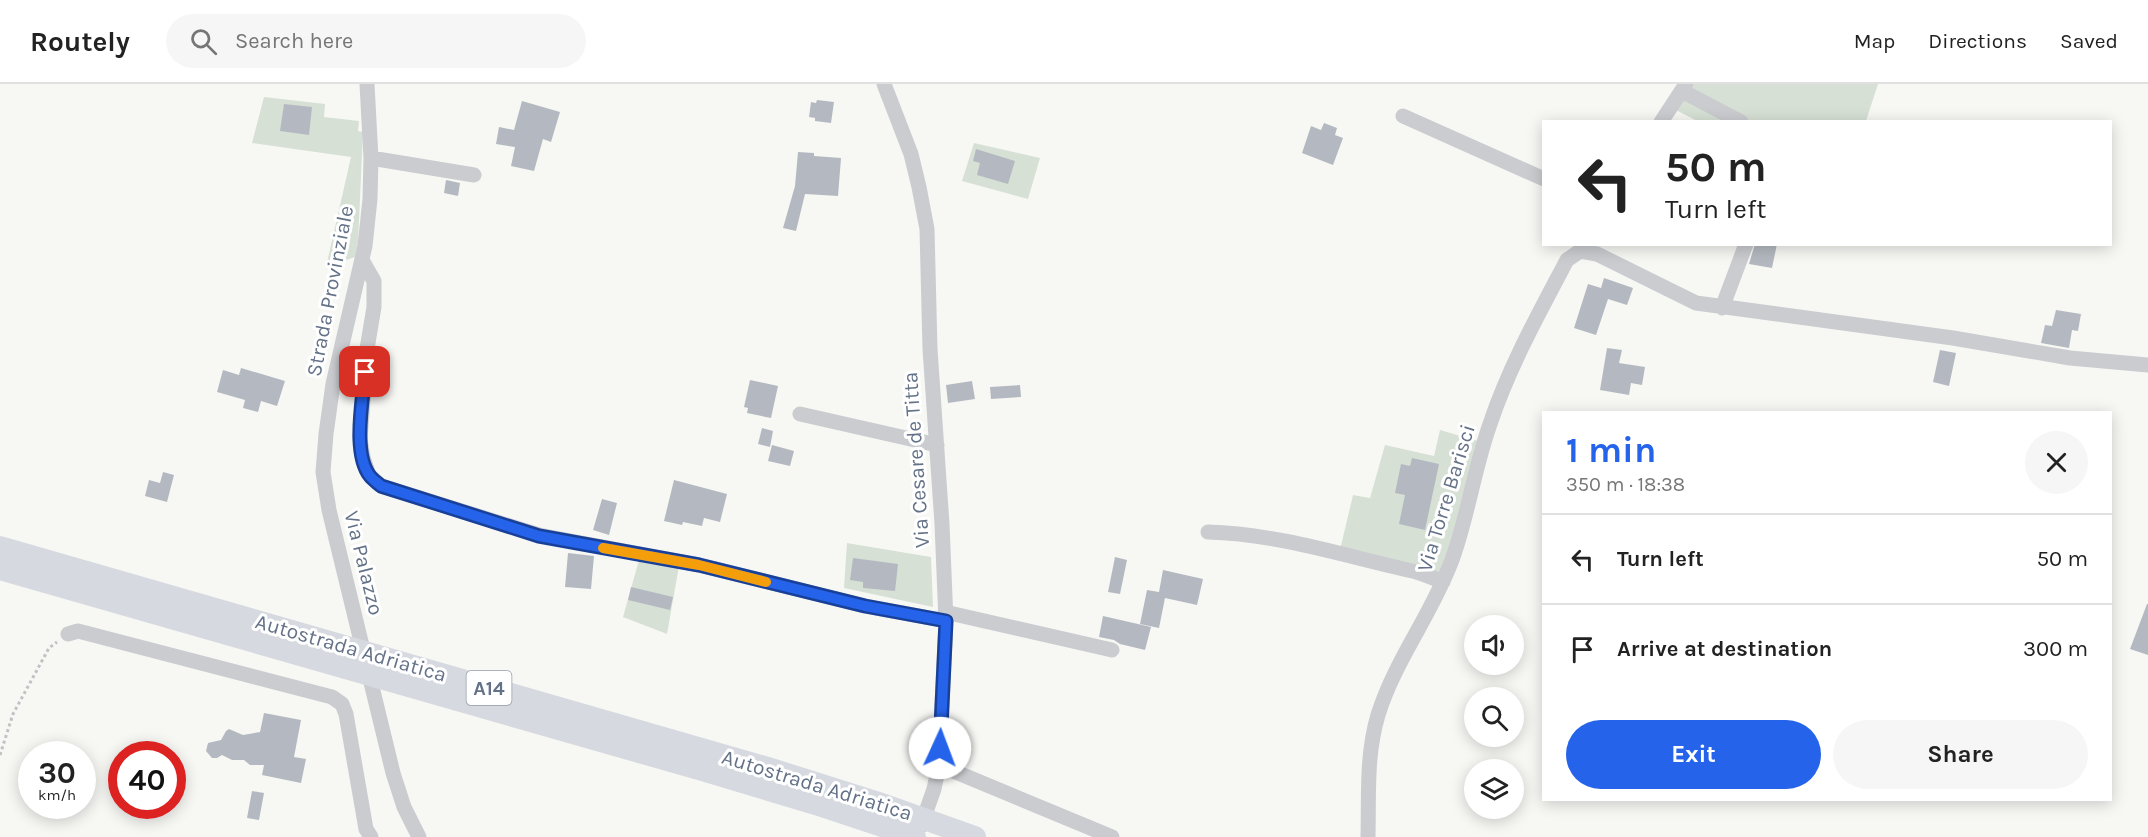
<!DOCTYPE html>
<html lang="en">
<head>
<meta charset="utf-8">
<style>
	body { margin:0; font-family:Karla,sans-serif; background:#f6f6f6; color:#222; height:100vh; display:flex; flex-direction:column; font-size:22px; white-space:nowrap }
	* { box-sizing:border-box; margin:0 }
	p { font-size:20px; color:#767676 }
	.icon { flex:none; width:33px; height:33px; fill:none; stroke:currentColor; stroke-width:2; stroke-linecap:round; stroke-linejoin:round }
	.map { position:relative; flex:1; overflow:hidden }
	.drawer { position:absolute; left:1542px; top:327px; width:570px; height:390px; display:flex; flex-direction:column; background:#fff; border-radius:0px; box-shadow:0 3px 15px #0003 }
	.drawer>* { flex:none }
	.guide { position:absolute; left:1542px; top:36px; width:570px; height:126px; border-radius:0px; box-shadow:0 3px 15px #0003; background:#fff; color:#222; overflow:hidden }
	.controls { position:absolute; left:1464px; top:531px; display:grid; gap:12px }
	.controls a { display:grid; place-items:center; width:60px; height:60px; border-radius:50%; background:#fff; box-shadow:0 3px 15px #0003; font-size:30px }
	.speed { position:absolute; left:18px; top:657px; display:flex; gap:12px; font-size:30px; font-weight:700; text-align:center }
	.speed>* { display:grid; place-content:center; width:78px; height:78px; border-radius:50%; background:#fff; box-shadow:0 3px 15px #0003; line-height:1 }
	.speed small { font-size:15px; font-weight:400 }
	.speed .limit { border:9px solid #d22; background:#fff; color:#111 }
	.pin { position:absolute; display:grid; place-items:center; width:51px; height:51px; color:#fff; margin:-26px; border-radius:12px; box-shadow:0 3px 9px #0006 }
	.me { position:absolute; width:66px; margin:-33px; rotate:2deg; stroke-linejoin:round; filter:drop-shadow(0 0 4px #0008) }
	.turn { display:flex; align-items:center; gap:21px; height:126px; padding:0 24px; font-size:27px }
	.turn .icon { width:78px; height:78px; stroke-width:2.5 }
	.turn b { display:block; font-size:42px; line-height:51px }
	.round { display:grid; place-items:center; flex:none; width:63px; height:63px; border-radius:32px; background:#f6f6f6 }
	.headline { display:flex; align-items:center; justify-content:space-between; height:102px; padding:0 24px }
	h1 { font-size:36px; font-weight:700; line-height:45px; color:#2563eb }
	.button { display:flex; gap:12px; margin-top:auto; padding:12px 24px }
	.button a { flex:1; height:69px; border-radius:36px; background:#2563eb; color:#fff; font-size:24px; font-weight:700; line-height:69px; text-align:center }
	.button a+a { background:#f6f6f6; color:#222 }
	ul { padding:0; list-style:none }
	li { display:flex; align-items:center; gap:18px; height:90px; padding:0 24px; border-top:2px solid #e0e0e0 }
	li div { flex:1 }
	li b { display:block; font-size:22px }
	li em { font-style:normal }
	header { display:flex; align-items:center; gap:36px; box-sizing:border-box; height:84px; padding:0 30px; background:#fff; border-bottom:2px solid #e0e0e0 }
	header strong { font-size:28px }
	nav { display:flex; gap:33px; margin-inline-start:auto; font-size:21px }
	.search { width:420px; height:54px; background:#f6f6f6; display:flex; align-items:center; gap:15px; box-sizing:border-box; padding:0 21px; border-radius:33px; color:#767676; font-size:22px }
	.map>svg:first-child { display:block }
</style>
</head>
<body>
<header>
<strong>Routely</strong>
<div class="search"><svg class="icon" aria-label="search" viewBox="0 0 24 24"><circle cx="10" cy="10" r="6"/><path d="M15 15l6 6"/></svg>Search here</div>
<nav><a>Map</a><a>Directions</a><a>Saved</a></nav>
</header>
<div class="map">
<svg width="2148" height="753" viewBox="0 0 2148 753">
	<rect width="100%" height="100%" fill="#f7f8f4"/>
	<path fill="#d7e0d5" d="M1692,0H1878L1866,37H1697L1674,25Z
		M264,13L325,20L324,33L359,37L358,47L363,48L358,159L355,173L326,183L351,73L252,59Z
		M974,59L1040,74L1028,115L962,97Z
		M1440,346L1478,357L1452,464L1437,503L1413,495L1416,485L1340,466L1353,411L1370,414L1385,361L1434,372Z
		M847,459L931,473L933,523L844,504Z
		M639,476L679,482L667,550L623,533Z"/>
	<path fill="#b4b9c1" d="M817,16L834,18L831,39L815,37V34L809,33L811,18L816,19Z
		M522,17L560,28L551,58L543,55L534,87L511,82L515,63L496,60L499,43L514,46Z
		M284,20L312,23L309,51L280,47Z
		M1324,39L1337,44L1335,51L1343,54L1333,81L1302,69L1311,42L1321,46Z
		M976,65L1015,77L1008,100L977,91L980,79L973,77Z
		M798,68L814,69V72L841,74L838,112L805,110L796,147L783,144L795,102Z
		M446,96L460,99L458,112L444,109Z
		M1755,160H1777L1772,184L1749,180Z
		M1604,194L1633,204L1627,221L1608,215L1596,251L1574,244L1588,200L1601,204Z
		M2056,226L2081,230L2078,247L2072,246L2069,264L2041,259L2045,241L2052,242Z
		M1607,264L1622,266L1619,279L1645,283L1642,301L1631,299L1629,311L1600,306Z
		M1940,266L1956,269L1949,302L1933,298Z
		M241,284L285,297L277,322L261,317L258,328L243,324L245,316L217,308L223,286L239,291Z
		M750,296L778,302L771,334L747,329L748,324L744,323Z
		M972,297L975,315L948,319L946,301Z
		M1020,301L1021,313L991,315L990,303Z
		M762,344L773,347L770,363L758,360Z
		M772,361L794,367L790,382L768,377Z
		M1412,374L1439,380L1425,446L1399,440L1405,411L1395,409L1401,380L1410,382Z
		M163,388L174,391L167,418L145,412L149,396L160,399Z
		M674,396L727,410L720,438L704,434L702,442L683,438L682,441L664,437Z
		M602,415L617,419L609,451L593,446Z
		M568,469L594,472L591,505L565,503Z
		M1115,473L1127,476L1120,510L1108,508Z
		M853,474L898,480L895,507L863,504V498L850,496Z
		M1163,486L1203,495L1197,521L1165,514L1159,544L1140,540L1147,506L1159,508Z
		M631,503L673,513L670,526L628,516Z
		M2147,520H2148V571L2130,565Z
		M1103,532L1151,543L1145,566L1120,560L1114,556L1099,553Z
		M264,629L301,636L294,673L306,675L301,699L262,691L264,681H250L244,676H232L222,671L217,674H212L206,667L208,659L221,656L226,647L229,645L243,651L260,648Z
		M252,707L264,709L259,736L247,734Z"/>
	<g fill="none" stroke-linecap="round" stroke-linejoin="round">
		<path stroke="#c0c2c5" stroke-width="3" stroke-dasharray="3 3" stroke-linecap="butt" d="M0,671L13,630L49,564L57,558"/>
		<path stroke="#caccd0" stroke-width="15" d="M367,0L371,74L370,115L365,162L333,300L326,350L323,388L329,426L393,689L404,723L419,753
			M884,0L911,70L919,103L927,145L930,265L942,440L946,537L939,681L934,705L921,742
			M1682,7L1741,38
			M1403,32L1544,95
			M1661,38L1686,0
			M371,74L474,91
			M1580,167L1597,170L1696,219L1953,254L2070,274L2148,281
			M362,176L374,197V223L367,265L360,355L363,373L369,391L381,402L539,451L699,481L865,522L946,537
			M1722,224L1746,160
			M800,330L937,361
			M1208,448C1281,450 1351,474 1421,489L1443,498
			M945,528L1112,566
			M68,550L78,547L332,613L342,620L346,630L366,745L371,753
			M939,681L1112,753
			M1368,753C1369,712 1366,671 1378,631C1395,576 1432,530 1452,476C1468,432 1474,385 1490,340C1509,283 1539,229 1567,176L1580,167"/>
		<path stroke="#d6dae0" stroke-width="22" d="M0,463L768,684L885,721L975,753
			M0,485L702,686L822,722L915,753"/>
	</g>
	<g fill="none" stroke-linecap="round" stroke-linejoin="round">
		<g stroke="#184099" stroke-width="15">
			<path id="route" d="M365,288C363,315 352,369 370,392C373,396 378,399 381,402L539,452L699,481L865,522L946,537L940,664"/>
		</g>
		<use href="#route" stroke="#2563eb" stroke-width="10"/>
		<path stroke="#f59e0b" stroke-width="10" d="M603,464L699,481L766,498"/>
	</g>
	<g text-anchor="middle" stroke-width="6" stroke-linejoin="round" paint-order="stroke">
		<rect fill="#fff" stroke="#929cac" stroke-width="1.5" x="466.5" y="587" width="45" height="34" rx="4.5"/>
		<g font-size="20" font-weight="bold" fill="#647288">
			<text x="489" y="611">A14</text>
		</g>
		<g font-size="21" fill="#647288" stroke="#fff">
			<text transform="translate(330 207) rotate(-79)" y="7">Strada Provinziale</text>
			<text transform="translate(916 376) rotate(-94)" y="7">Via Cesare de Titta</text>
			<text transform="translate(1446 414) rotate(-73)" y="7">Via Torre Barisci</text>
			<text transform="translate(364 479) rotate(76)" y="7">Via Palazzo</text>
			<text transform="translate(351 564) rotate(16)" y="7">Autostrada Adriatica</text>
			<text transform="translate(817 701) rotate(17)" y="7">Autostrada Adriatica</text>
		</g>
	</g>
</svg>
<div class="controls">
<a><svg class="icon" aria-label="sound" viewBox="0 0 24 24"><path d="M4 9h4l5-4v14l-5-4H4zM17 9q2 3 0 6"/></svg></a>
<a><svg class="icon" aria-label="search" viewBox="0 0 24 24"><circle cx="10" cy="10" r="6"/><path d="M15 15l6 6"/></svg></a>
<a><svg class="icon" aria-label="layers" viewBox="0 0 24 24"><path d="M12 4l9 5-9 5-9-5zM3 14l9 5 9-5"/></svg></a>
</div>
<div class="speed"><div>30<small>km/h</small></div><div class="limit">40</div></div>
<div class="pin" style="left:365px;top:288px;background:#d93025"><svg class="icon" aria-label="arrive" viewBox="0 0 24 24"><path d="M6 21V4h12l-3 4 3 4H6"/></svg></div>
<svg class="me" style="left:940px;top:664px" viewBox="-20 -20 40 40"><circle r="19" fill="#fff"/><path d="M0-13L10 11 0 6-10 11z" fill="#2563eb"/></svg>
<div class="guide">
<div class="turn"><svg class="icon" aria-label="left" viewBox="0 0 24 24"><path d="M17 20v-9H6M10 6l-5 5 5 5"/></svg><div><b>50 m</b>Turn left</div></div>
</div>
<section class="drawer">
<div class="headline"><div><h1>1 min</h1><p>350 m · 18:38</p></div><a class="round"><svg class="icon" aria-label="close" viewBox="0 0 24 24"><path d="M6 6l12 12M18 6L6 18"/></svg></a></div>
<ul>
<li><svg class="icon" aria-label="left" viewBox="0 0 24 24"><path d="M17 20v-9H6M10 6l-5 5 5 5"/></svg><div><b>Turn left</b></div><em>50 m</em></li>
<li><svg class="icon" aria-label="arrive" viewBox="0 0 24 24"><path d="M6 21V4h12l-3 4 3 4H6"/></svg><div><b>Arrive at destination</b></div><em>300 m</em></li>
</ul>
<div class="button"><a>Exit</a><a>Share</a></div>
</section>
</div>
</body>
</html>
